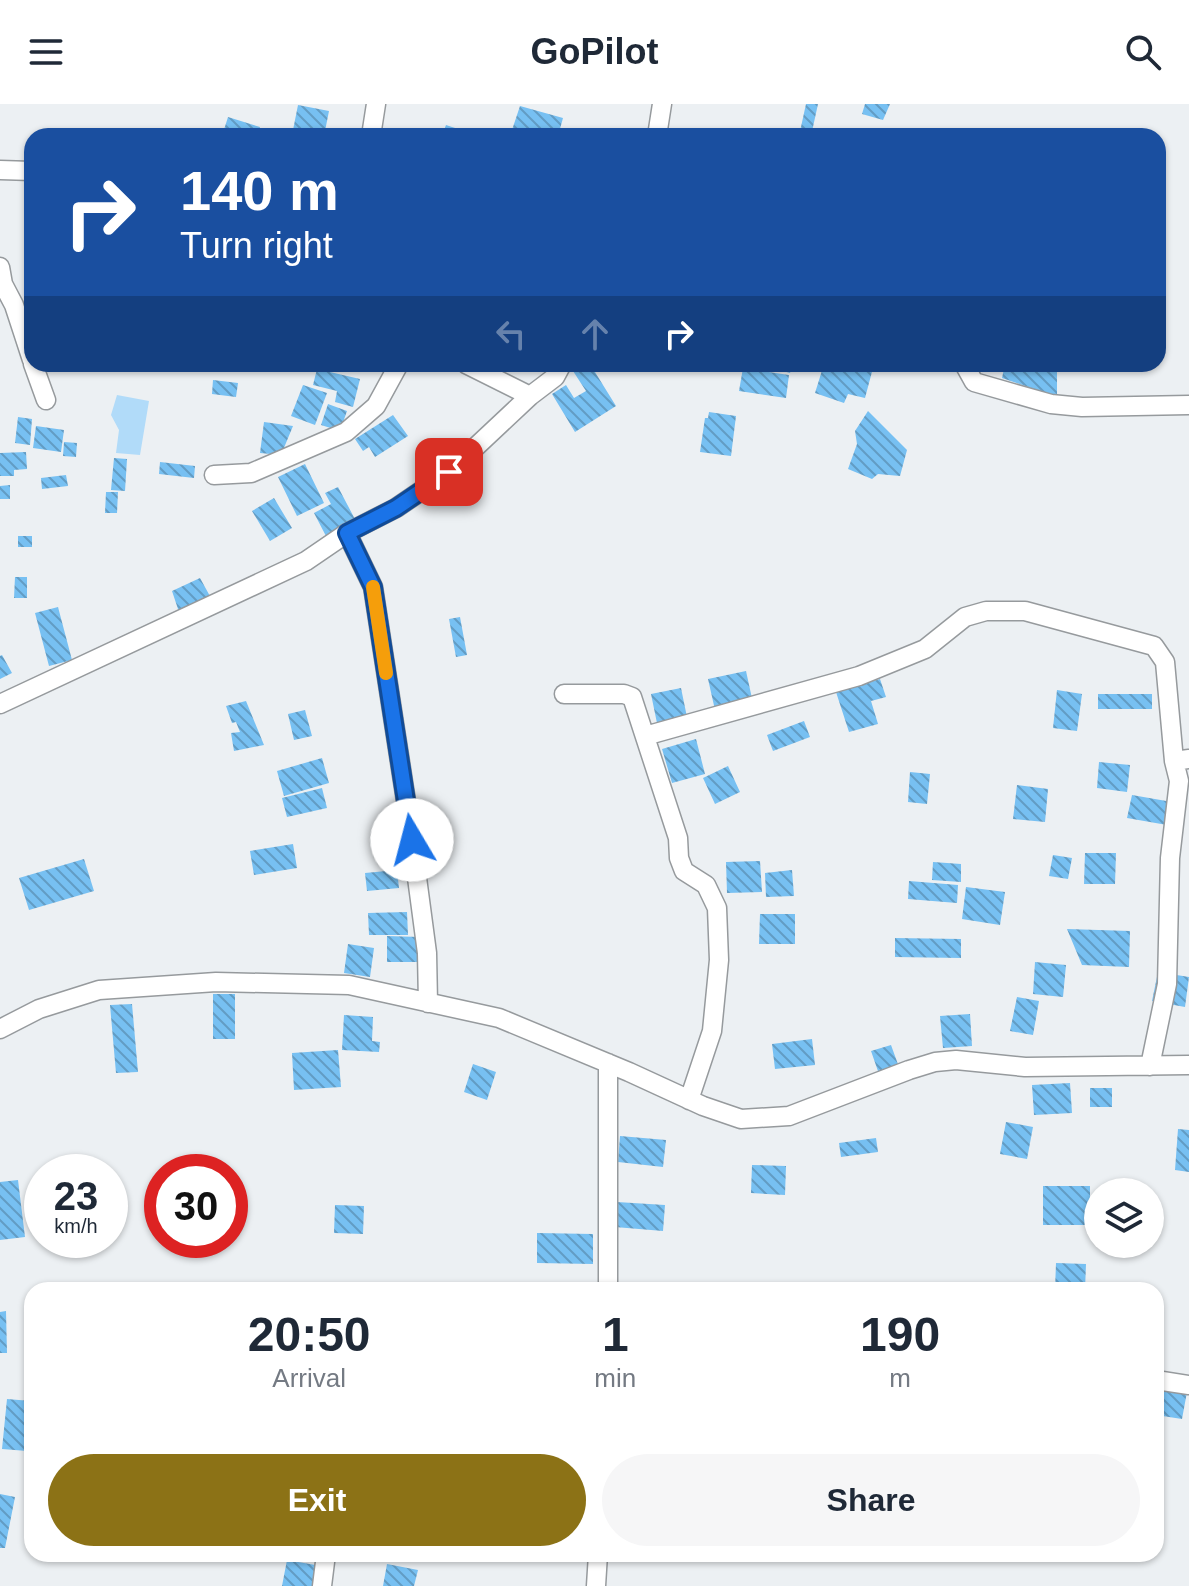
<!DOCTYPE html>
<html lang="en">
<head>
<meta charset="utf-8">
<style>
	body { margin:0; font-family:Helvetica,sans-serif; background:#f6f6f7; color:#1f2937; height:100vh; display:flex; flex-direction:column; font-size:30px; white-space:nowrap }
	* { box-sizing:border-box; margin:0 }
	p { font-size:26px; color:#747a83 }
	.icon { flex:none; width:44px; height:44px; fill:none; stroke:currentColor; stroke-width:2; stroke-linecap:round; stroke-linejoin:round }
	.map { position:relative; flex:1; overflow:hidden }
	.sheet { position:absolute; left:24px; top:1178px; width:1140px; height:280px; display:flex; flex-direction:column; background:#fff; border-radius:24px; box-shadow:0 2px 6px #0004 }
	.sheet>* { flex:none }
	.banner { position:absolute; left:24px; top:24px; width:1142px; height:244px; border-radius:24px; box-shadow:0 2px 6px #0004; background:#1a4fa0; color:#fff; overflow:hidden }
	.buttons { position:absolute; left:1084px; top:1074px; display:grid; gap:16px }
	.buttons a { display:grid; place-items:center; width:80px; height:80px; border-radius:50%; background:#fff; box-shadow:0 2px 6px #0004; font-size:40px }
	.speed { position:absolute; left:24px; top:1050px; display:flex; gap:16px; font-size:40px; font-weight:700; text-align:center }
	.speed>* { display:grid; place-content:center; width:104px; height:104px; border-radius:50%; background:#fff; box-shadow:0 2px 6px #0004; line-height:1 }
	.speed small { font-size:20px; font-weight:400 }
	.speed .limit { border:12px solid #d22; background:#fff; color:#111 }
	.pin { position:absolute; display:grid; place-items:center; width:68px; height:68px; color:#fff; margin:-34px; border-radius:16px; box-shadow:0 4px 12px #0006 }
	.me { position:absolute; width:88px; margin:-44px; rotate:352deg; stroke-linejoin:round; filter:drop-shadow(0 0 6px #0008) }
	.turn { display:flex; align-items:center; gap:28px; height:168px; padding:0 24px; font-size:36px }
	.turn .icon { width:104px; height:104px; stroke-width:2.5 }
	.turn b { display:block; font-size:56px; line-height:68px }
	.lanes { display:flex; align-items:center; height:76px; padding:0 24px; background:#0003; justify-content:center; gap:40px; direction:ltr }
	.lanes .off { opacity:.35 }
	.eta { display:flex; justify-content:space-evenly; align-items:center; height:136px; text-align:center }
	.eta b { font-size:48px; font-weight:800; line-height:56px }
	.cta { display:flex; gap:16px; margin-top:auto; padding:16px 24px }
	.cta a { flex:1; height:92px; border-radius:48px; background:#8c7216; color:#fff; font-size:32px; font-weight:800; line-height:92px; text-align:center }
	.cta a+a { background:#f6f6f7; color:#1f2937 }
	header { display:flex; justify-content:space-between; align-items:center; height:104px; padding:0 24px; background:#fff; font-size:36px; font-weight:800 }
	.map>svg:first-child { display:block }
</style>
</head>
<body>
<header><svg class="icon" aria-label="menu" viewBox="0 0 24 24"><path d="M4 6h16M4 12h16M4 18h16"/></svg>GoPilot<svg class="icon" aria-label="search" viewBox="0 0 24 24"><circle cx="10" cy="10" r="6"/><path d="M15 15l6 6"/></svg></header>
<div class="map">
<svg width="1189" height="1482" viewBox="0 0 1189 1482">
	<defs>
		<pattern id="building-back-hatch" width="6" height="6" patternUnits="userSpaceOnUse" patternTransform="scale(2)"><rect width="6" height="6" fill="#77c0f2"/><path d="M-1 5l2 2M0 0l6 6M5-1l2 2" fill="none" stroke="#629cc4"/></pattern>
	</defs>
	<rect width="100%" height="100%" fill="#ecf0f3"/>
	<path fill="#b1dbf9" d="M117,291L149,297L140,351L116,349L119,326L111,311Z"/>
	<path fill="url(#building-back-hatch)" d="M806,0H818L811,32H799Z
		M865,0H890L883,16L862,10Z
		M298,1L329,7L324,32L292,31Z
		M520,2L563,14L558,32H510Z
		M228,13L260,23L258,32H222Z
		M446,21L476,31L478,25L498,32H442Z
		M317,260H353L352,268L317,263Z
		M584,260H590L616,302L575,328L552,290L566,281L574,294L586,287L573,267Z
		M756,260H793L790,269Z
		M824,260H868L873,264L865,294L848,290L844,299L815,289Z
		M1005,260H1057V293L1002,274Z
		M1071,260H1091L1090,268L1070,266Z
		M743,264L789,271L786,294L739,287Z
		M317,265L360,275L353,303L335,298L337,287L313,281Z
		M213,276L238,279L236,293L212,290Z
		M303,281L327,289L315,321L291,312Z
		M328,300L347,307L340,327L321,321Z
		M868,307L907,346L900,372L878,370L872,375L848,365L857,340L855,327Z
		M709,308L736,312L731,352L700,348L705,314H708Z
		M393,311L408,332L375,353L369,343L363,347L355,335Z
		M18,313L32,315L30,341L15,339Z
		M264,318L293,322L281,351L260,349Z
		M36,322L64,326L61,348L33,344Z
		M64,338L77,339L76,353L63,352Z
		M26,348L27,365L14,366V372H0V349Z
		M114,354L127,355L125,387L111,386Z
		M160,358L195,362L194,374L159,370Z
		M305,360L324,399L297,412L278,373Z
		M66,371L68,382L42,385L41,374Z
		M10,381V395H0V382Z
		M338,383L357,419L327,434L314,409L331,400L325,389Z
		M106,388H118L117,409H105Z
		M274,394L292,424L270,437L252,407Z
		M18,432H32V443H18Z
		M15,473H27V494H14Z
		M200,474L211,494L179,508L172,487Z
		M58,503L72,556L49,562L35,509Z
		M460,513L467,551L456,553L449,515Z
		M2,551L12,569L0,575V552Z
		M746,567L753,599L715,606L708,575Z
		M880,575L886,593L871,597L878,620L849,628L836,588Z
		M681,584L688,618L658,624L651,590Z
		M1057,586L1082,590L1077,627L1053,624Z
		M1098,590H1152V605H1098Z
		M246,597L264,641L234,647L231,629L240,628L236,618L232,619L226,602Z
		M305,606L312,632L294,636L288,610Z
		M804,617L810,633L773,647L767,631Z
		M696,635L705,670L672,679L662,645Z
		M322,654L329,679L284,692L277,667Z
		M1099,658L1130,661L1127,688L1097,684Z
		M728,662L740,688L715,700L703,674Z
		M910,668L930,670L927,700L908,698Z
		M1017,681L1048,685L1045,718L1013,715Z
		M322,684L327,704L287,713L282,694Z
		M1132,691L1172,698L1167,721L1127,714Z
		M394,719L396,737L378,740L375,722Z
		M293,740L297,764L254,771L250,747Z
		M1085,749H1116L1115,780H1084Z
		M1053,751L1072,754L1068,775L1049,772Z
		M84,755L94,787L29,806L19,774Z
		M760,757L762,788L727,789L726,758Z
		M933,758L961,760V778L932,776Z
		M397,766L399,784L367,787L365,769Z
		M792,766L794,792L766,793L765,769Z
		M909,777L958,781L957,799L908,795Z
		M966,783L1005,788L1000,821L962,815Z
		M407,808L408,831H369L368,809Z
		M760,810H795V840H759Z
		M1067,825L1130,827L1129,863L1082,861Z
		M387,832L420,833V858H387Z
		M895,834L961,835V854L895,853Z
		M348,840L374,844L370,873L344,869Z
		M1035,858L1066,861L1063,893L1033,890Z
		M1158,868L1189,873L1185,903L1152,897Z
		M213,890H235V935H213Z
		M1017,893L1039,897L1033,931L1010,927Z
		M132,900L138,968L116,969L110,901Z
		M970,910L972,942L943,944L940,912Z
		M344,911L373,913L372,937L380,938L379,948L342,946Z
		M812,935L815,961L775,965L772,940Z
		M891,941L899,963L879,970L871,947Z
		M338,946L341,983L294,986L292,949Z
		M473,960L496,968L487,996L464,988Z
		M1070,979L1072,1009L1034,1011L1032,981Z
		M1090,984H1112V1003H1090Z
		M1006,1018L1033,1023L1027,1055L1000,1050Z
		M1178,1025L1189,1026V1068L1175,1066Z
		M620,1032L666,1036L663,1063L618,1058Z
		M876,1034L878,1048L841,1053L839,1039Z
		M752,1061L786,1062L785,1091L751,1089Z
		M18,1076L25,1133L0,1136V1078Z
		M1043,1082H1090V1121H1043Z
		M617,1098L665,1101L663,1127L615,1123Z
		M335,1101L364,1102L363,1130L334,1129Z
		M537,1129L593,1130V1160L537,1159Z
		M1056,1159L1086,1160L1085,1186H1055Z
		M493,1180L545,1181V1186H492Z
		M6,1207L7,1249H0V1208Z
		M1156,1282L1187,1288L1182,1315L1156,1311Z
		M7,1295L31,1297L27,1347L2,1345Z
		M0,1390L15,1393L5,1444H0Z
		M287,1456L321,1462L317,1482H282Z
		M387,1460L418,1466L414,1482H383Z"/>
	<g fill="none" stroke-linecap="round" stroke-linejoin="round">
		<g stroke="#969a9d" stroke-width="21">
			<path id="minor" d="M371,32L376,0
				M657,32L662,0
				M0,66L32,67
				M0,163L3,180L14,201L32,256
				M33,260L46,296
				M466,260L530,292L555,273L562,260
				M964,260L974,278L1051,300L1082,303L1189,301
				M214,371L251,369L346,328L376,302L399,260
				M347,429L373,483L412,736L427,849L428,899
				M564,590H624L632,593L678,734L679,754L684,767L706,781L717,804L719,856L712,927L689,996
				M0,600L306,457L347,429L396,404L449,368L530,292
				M645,632L859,572L925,545L965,513L986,507H1025L1154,542L1165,558L1174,657
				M0,925L39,905L99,886L216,878L349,881L499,914L629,968L703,1002L741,1015L789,1012L909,966L935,958L956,956L1025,963L1189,961
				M608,959V1186
				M1150,962L1167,880L1170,754L1179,677L1174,657L1189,655
				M1156,1276L1189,1281
				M322,1482L326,1450
				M596,1482L598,1450"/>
		</g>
		<use href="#minor" stroke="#fff" stroke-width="18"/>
	</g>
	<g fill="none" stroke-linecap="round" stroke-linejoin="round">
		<g stroke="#114b97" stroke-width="20">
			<path id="route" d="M412,736L373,483L347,429L396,404L449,368"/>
		</g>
		<use href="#route" stroke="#1a73e8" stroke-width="14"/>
		<path stroke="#f59e0b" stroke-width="14" d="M373,483L386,569"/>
	</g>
</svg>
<div class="buttons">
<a><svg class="icon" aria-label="layers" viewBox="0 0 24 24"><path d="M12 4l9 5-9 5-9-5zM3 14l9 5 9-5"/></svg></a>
</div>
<div class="speed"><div>23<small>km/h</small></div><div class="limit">30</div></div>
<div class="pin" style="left:449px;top:368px;background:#d93025"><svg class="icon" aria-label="arrive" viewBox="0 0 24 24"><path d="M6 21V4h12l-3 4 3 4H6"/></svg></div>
<svg class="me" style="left:412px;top:736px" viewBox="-20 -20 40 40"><circle r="19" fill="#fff"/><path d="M0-13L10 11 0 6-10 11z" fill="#1a73e8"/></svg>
<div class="banner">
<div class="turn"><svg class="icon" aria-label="right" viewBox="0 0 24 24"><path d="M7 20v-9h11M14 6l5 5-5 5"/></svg><div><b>140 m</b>Turn right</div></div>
<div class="lanes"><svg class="icon off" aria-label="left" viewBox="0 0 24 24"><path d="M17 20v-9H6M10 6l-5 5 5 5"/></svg><svg class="icon off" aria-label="ahead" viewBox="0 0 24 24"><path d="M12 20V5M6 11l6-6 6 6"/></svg><svg class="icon" aria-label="right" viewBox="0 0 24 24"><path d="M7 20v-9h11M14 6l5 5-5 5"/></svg></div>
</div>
<section class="sheet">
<div class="eta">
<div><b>20:50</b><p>Arrival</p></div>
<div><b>1</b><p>min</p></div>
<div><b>190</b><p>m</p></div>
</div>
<div class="cta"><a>Exit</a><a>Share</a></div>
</section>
</div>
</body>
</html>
